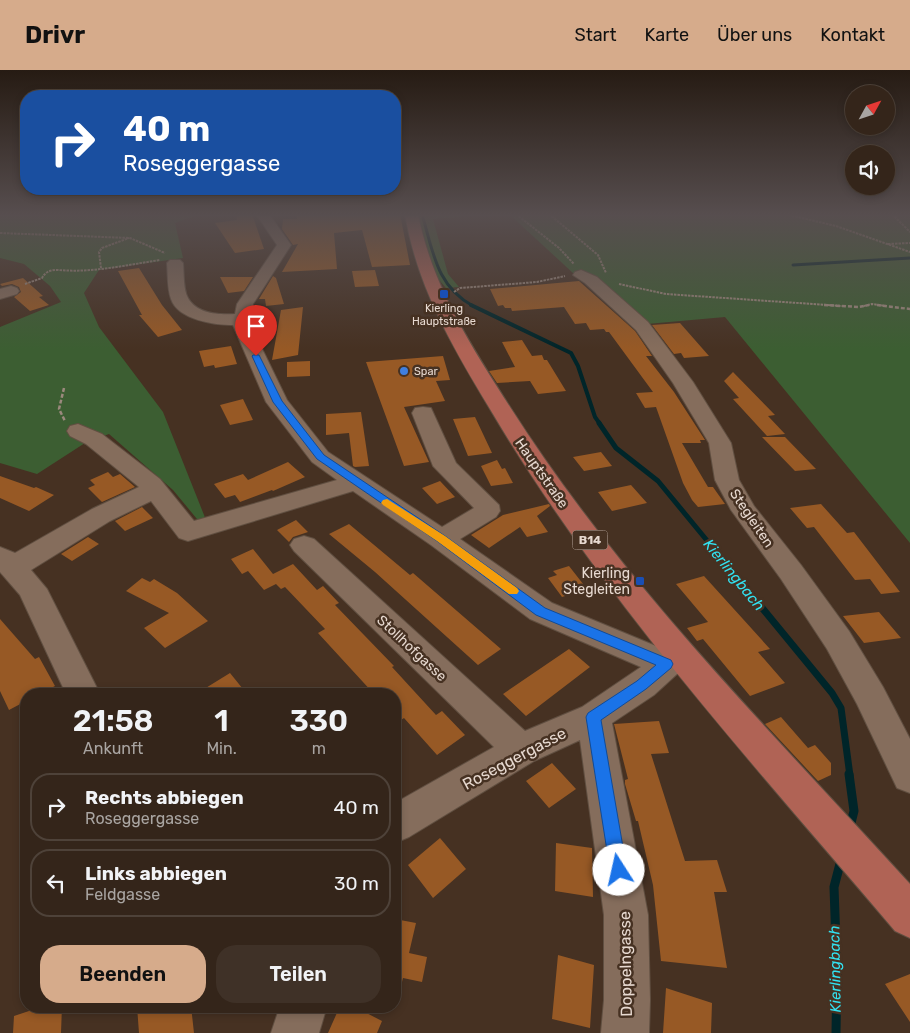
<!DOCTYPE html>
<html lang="de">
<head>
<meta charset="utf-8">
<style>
	body { margin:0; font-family:Rubik,sans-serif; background:#3f3127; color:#f1f3f6; height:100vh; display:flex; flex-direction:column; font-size:19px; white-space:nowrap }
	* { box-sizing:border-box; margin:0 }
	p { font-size:16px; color:#a9a5a2 }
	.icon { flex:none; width:28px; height:28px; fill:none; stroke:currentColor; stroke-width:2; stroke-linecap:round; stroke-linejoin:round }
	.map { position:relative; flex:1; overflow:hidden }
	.drawer { position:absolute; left:20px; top:618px; width:381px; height:325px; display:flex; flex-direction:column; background:#34251a; border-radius:20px; box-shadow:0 2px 8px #0003,0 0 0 1px #4e4239 }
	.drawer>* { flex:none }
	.hud { position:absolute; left:20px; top:20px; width:381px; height:105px; border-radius:20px; box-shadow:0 2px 8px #0003,0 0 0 1px #4e4239; background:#1a4fa0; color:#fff; overflow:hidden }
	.needle { width:32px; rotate:50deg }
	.tools { position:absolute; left:845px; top:15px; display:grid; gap:10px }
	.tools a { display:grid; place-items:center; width:50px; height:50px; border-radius:50%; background:#34251a; box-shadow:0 2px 8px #0003,0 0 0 1px #4e4239; font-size:25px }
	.pin { position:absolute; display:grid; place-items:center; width:42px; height:42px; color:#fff; margin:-51px -21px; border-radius:50% 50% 50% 0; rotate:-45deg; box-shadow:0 0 5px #0007 }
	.pin .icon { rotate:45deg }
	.me { position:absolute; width:55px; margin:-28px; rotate:350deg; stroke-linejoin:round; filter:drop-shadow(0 0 4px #0008) }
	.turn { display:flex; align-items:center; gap:18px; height:105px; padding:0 20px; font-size:22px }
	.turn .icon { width:65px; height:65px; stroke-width:2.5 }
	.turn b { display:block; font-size:35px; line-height:42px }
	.eta { display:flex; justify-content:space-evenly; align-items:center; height:85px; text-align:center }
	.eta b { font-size:30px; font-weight:600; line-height:35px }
	.cta { display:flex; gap:10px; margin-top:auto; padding:10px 20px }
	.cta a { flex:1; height:58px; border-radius:20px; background:#d6ab8b; color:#111; font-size:20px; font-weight:600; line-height:58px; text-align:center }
	.cta a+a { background:#3f3127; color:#f1f3f6 }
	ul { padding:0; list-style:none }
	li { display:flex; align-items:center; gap:15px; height:68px; margin:0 10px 8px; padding:0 10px; border:2px solid #4e4239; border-radius:20px }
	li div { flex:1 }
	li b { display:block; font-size:19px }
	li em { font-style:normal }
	header { display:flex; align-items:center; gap:30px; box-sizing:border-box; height:70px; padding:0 25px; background:#d6ab8b; color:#111 }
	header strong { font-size:24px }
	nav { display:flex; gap:28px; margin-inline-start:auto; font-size:18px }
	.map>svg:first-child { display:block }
</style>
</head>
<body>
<header>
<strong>Drivr</strong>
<nav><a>Start</a><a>Karte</a><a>Über uns</a><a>Kontakt</a></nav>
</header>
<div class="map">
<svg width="910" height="963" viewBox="0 0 910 963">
	<rect width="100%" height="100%" fill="#463122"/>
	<path fill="#3c5e32" d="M0,144H200L175,153L183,188L99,200L84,223L99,257L163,342L206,450L197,449L173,420L109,364L85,373L37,404L0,393V257L61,232L50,216L24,194L0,188Z
		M418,144H491L433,149L448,204L459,217L446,218L435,205Z
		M509,144H910V473L725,247L647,254L594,208L573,203Z"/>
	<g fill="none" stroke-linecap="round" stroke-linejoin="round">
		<path stroke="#002529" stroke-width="3" d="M422,144C433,181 436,216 473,236
			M793,195L910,188"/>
		<path stroke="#002529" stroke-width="4" d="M471,235L571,283L578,296L595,347L600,354"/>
		<path stroke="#002529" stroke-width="5" d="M599,353L616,378L658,411L737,507"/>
		<path stroke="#002529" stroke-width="7" d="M736,506L832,623L841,638L850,706"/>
		<path stroke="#002529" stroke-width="9" d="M849,704L854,741L850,757
			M836,963L837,902L834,817L841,790"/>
	</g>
	<path fill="#975925" d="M236,144H252L264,179L235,183L215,153L237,150Z
		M297,144H400L410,195L372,197L362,160L334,163L337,199L282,202L298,174L293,175L282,159L283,149H297Z
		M139,198L162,235L182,260L158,267L139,245H142L118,201Z
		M375,200L379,216L355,217L352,201Z
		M273,206L276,208L284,234L266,236L265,229H259Z
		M220,207H253L244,221L228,223Z
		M23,208L43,226L39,227L49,235L30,241L14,227L21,222L19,217L12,214L2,216L0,214Z
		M579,211L635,261L652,286H646L674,322L705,370H700L701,373H682L708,417H713L725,434L698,437L692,430L683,413L656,337L645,338L636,323L653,322L609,262H606L604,259L590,260L586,253L575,254L564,237L512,241L511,238H505L503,235L498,236L490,219Z
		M303,237L298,285L272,290L281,240Z
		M680,253L709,286L684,288L681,283L674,284L652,255Z
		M522,270L532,286L542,285L544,290H547L566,321L538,324L530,311L497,313L489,301L515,297L502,272Z
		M231,276L237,294L215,298L214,295L204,297L199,281Z
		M443,286L450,310L436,311L445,331L404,337L429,392L404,396L366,292Z
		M310,291V306L287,307V292Z
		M733,302L775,345L768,346L785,364L767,366L733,329L739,328L724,311Z
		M243,329L253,350L230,355L220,335Z
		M361,342L369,396L355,397L353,396L349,363L326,365V344Z
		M475,347L492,383L468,386L453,349Z
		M762,367H785L816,399L795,401Z
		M601,382L612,396L584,401L573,387Z
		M497,390L502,399L505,398L513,413L491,416L481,396Z
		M288,392L305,407L273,421L272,420L240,432L235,425L225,428L214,414L243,404L248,410Z
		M108,402L113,407L120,404L135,417L102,432L88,418L95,415L90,410Z
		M0,406L34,418L36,417L54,425L29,441L0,428Z
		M440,411L455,427L437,434L422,418Z
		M631,415L647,433L612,441L598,422Z
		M549,434L550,436L537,446L548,462L527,467L520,457L489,478L471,465L503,445Z
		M821,434L847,463L854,462L900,522L881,524L870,509L855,510L814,457L807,458L790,438Z
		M142,437L153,448L125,461L115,451Z
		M296,450L308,462L293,467L289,472L277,460Z
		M349,454L410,505L413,503L501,579L478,595L375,502L329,464Z
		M88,467L99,474L72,491L61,484Z
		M253,479L273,504L293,494L317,520L323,516L339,533L335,535L394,596L392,597L436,645L442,641L465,665L437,685L404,648L395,654V624H374L318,563L325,559L285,517L281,519L276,514L264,520L248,501L242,504L231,489Z
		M569,496L587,519L562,527L548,508L557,505L553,501Z
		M704,506L770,579L758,582L785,613L750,626L703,569L697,571L687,558L708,552L676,514Z
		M142,508L150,512L154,509L177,523L208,551L165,578L144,558L169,543L126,521Z
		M879,542L901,568L864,573L843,546Z
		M0,549L35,589L39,587L55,616L40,624H26V631L9,640L0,621Z
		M569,579L590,597L526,646L503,624Z
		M230,603L247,624H196Z
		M781,647L808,678L815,675L831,693V705L818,711L765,654Z
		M659,651L669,683L651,684L685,791L717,790L727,822H714L727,898L661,891L653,815L638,751H636L625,714V710L628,709L614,654Z
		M552,693L576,719L549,738L526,711Z
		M440,768L466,799L433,828L408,795Z
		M556,773L592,778L593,827L555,821Z
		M395,849L416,853L409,883L427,887L422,912L403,908L401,916H395Z
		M558,885L594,895L590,958L552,949Z
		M910,904V952L885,914Z
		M666,918L712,933L711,963H663Z
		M44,936H62L61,963H13L14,946Z
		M137,936H191L194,963H139Z
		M340,936H353L382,951L377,963H328Z"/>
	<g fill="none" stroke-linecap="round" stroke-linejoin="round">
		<g stroke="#604f41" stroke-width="2">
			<path id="minor" d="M256,144H269L291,175L253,234L251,256L287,330L328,382L442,457L474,438L433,396L412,343L415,338L423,337L431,338L456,393L499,435L500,441L496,447L460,469L552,533L668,581L682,577L693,581L698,590L693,599L677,604L654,625L612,653L648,845L650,930L649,963H601L604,930V845L580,670L534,691L409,767L395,773V733L494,677L294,481L290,475L294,469L304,466L314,469L525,661L582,637L641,597L530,549L431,475L353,421L188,471L179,468L151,431L110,451L31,500L47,519L100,624H66L20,525L0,502V477L15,483L92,439L139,417L86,374L70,366L67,361L70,356L78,354L102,364L160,409L194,451L337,410L312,392L266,332L233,255C215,255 178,250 171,229C167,218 168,204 167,193L170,190H180L183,193C184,203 183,220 188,228C197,244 219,245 235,244L237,234L277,175Z
				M581,200L597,207L648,252L693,312L731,373L739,410L754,436L801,495L849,561L883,617L910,669V723L897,718L857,634L827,579L781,509L731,440L715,410L709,373L673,313L636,260L585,213L573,205L575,202Z
				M11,216L17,218L19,221L17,224L0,229V219Z
				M280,936H327L319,963H271Z"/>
		</g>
		<g stroke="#604f41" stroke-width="2">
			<path id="major" d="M405,144H418C432,216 471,276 510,337C622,513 770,660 910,814V868L895,861C754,695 605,532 493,344C455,281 417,218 405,144Z"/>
		</g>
		<path stroke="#9b897d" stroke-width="2" stroke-dasharray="2.5 1" stroke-linecap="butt" d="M516,144L559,178L574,194
			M549,144L598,185L606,203
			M785,144L836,156L910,182
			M892,144L910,162
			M0,163L130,168L165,183
			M888,174L910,173
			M101,198L99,182L102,178L129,168
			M25,214L42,208C46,201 51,200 58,200C93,203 126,195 160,190
			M619,214L666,224L842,236
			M454,222L460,218L537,212L565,206
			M864,236L872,234L886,236"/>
		<path stroke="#9b897d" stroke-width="2.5" stroke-dasharray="4 2" stroke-linecap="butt" d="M824,235L859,237L869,235
			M877,235L910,239
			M64,318L59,339L65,351"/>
		<use href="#minor" fill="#856d5c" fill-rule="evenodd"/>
		<use href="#major" fill="#b06355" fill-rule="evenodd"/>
	</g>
	<linearGradient id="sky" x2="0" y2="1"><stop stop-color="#261b13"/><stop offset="0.52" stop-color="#574e4f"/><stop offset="1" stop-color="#574e4f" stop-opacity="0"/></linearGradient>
	<rect width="910" height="279" fill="url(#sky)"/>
	<path fill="#1a73e8" stroke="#114b97" d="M253,285H259L282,331L324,385L445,466L545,538L671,590L673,594L671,598L646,619L601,650L627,800L625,806L619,808L613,806L610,800L586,647L588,643L637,611L656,595L536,545L437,471L317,389L273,332L252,286Z"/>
	<path fill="#f59e0b" d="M387,429L445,466L517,518L519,521L517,524H509L437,471L383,435L381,433L383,430Z"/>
	<g fill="#1a4fb4" stroke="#463122" stroke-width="2">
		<rect x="439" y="219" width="10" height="10" rx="2.5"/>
		<rect x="635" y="506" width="10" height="10" rx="2.5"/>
	</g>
	<circle fill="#3f7fe0" stroke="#463122" stroke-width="2" cx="404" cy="301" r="5"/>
	<g text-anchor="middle" stroke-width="5" stroke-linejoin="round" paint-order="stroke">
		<g font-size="11" fill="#e7d9d0" stroke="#463122">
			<text x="444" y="242">Kierling<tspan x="444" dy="13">Hauptstraße</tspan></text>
			<text x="414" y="305" text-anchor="start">Spar</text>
		</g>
		<rect fill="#463122" stroke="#b7a79c" stroke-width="1" x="572.5" y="460.5" width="35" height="19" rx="4"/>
		<g font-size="12" font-weight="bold" fill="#e7d9d0">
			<text x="590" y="474">B14</text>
		</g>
		<g font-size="14" fill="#e7d9d0" stroke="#463122">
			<text transform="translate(542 403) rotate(55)" y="5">Hauptstraße</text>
			<text transform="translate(752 448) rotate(56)" y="5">Stegleiten</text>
			<text transform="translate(412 578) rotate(43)" y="5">Stollhofgasse</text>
		</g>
		<g font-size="14" fill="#e7d9d0" stroke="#463122" text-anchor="end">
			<text x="630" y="508">Kierling<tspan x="630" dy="16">Stegleiten</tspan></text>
		</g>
		<g font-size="15" font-style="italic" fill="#32e2f1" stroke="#463122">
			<text transform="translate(734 505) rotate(51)" y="5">Kierlingbach</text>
			<text transform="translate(835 899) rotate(-91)" y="5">Kierlingbach</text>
		</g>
		<g font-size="16" fill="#e7d9d0" stroke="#463122">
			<text transform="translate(514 688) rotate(-28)" y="6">Roseggergasse</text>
			<text transform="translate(625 894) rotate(-91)" y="6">Doppelngasse</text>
		</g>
	</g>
</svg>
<div class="tools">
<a><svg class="needle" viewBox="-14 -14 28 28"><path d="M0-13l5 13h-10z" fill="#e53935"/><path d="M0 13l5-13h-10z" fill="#a9a5a2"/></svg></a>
<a><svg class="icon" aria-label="sound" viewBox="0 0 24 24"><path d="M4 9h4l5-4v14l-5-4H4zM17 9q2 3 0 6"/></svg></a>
</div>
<div class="pin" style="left:256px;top:286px;background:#d93025"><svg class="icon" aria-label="arrive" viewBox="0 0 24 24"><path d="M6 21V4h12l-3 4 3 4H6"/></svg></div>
<svg class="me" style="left:619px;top:800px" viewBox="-20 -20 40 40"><circle r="19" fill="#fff"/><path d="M0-13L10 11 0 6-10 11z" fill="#1a73e8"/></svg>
<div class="hud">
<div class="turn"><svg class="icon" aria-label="right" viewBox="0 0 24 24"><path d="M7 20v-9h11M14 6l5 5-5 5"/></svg><div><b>40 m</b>Roseggergasse</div></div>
</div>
<section class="drawer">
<div class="eta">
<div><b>21:58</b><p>Ankunft</p></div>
<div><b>1</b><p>Min.</p></div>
<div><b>330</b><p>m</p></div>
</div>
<ul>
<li><svg class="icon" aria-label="right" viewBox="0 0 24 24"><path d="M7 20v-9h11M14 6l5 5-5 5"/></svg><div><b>Rechts abbiegen</b><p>Roseggergasse</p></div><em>40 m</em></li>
<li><svg class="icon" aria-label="left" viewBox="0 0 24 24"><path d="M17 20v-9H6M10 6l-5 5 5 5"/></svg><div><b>Links abbiegen</b><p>Feldgasse</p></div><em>30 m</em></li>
</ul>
<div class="cta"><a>Beenden</a><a>Teilen</a></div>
</section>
</div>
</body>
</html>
